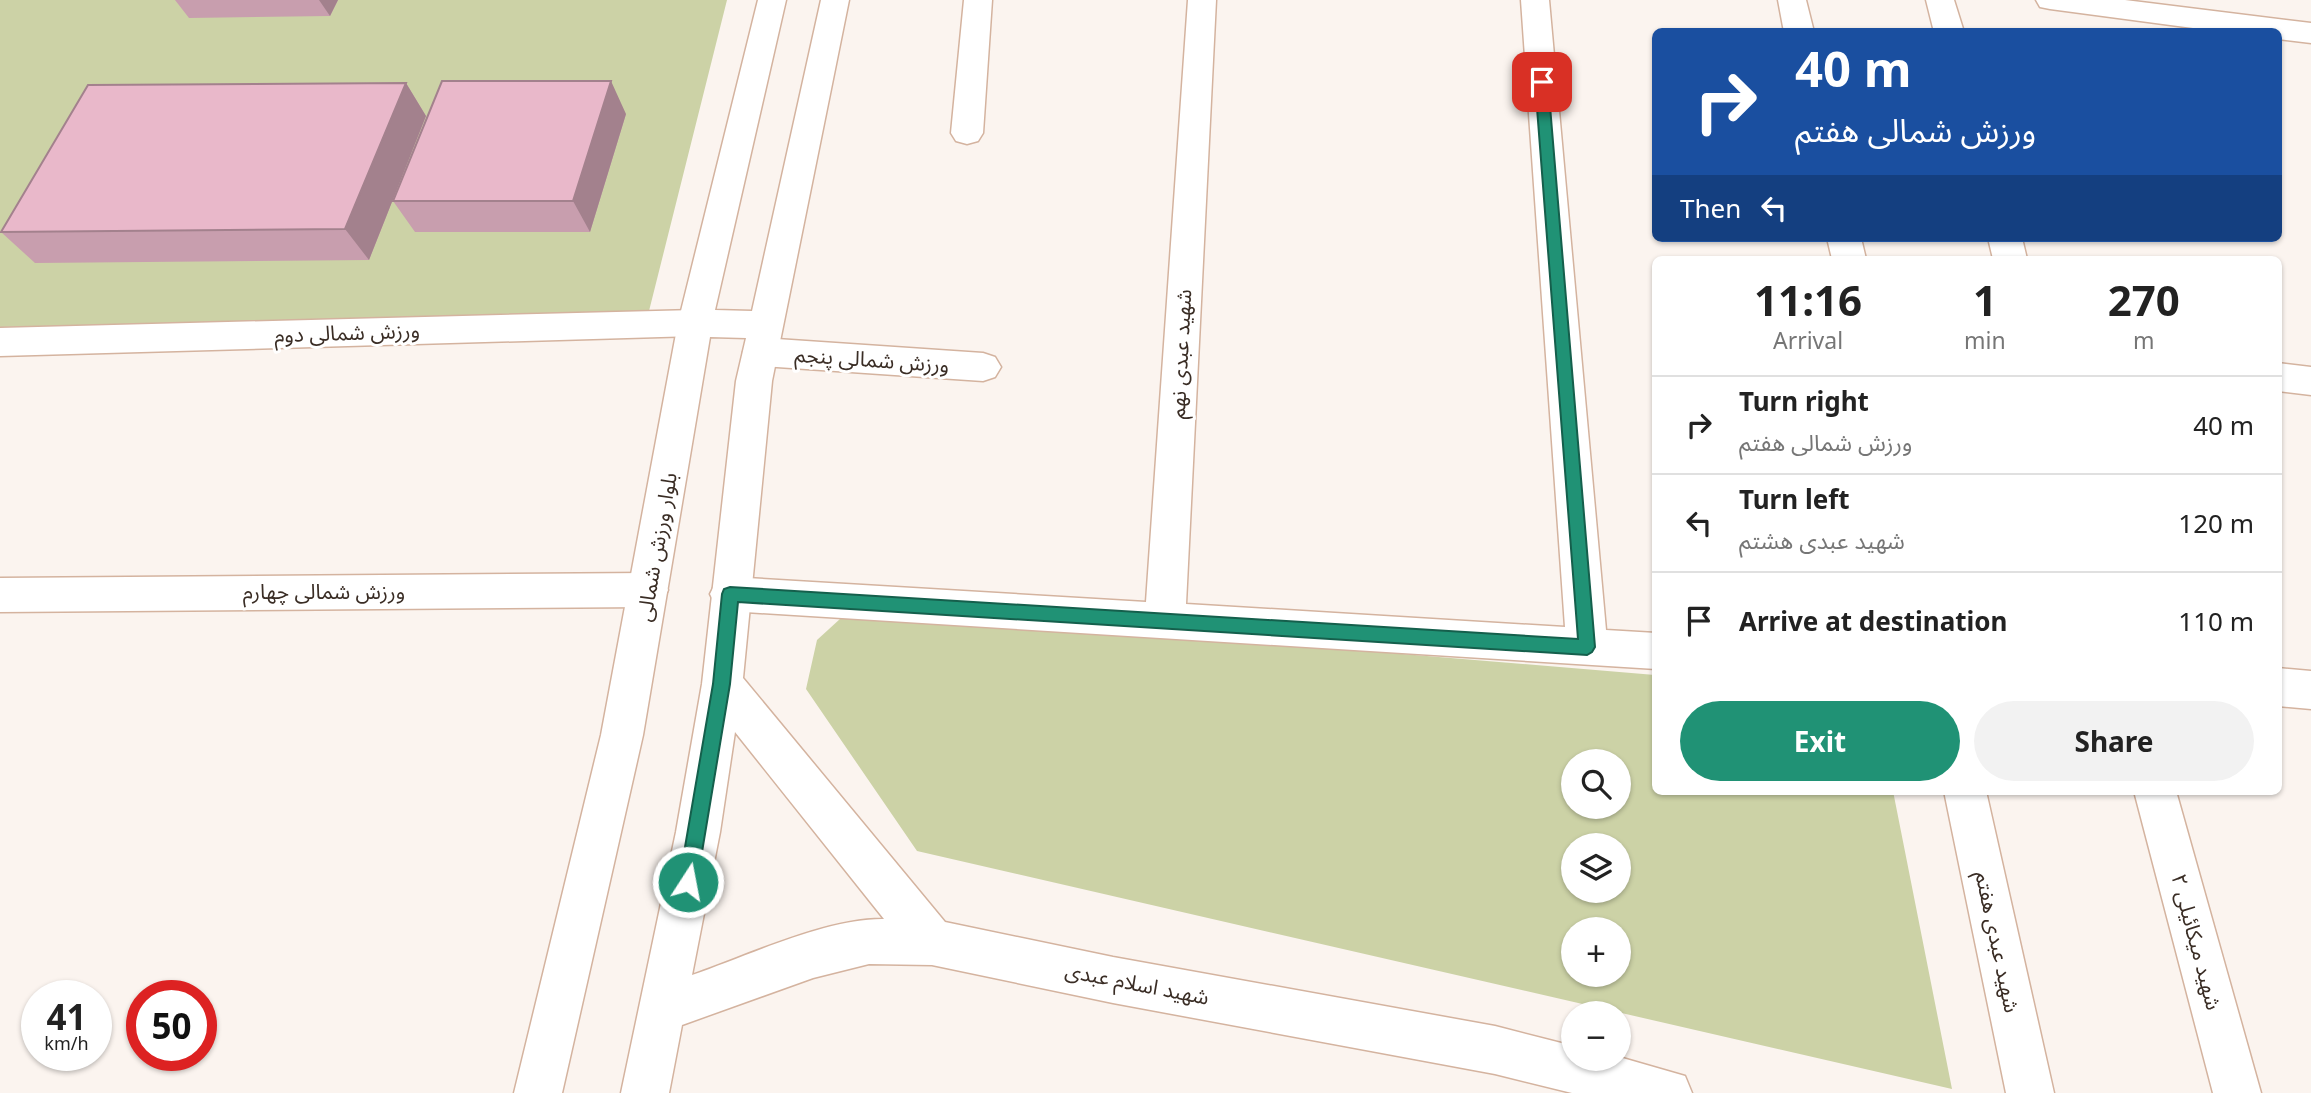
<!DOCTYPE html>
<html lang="en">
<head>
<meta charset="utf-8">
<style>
	body { margin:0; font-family:"Noto Sans","Noto Sans Arabic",sans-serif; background:#f2f2f2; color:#222; height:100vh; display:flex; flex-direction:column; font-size:26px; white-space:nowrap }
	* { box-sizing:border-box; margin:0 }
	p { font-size:23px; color:#767676 }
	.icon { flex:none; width:38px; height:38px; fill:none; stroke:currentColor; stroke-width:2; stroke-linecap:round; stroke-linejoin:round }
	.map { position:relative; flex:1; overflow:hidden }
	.panel { position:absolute; left:1652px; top:256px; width:630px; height:539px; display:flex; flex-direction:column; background:#fff; border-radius:10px; box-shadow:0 2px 5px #0004 }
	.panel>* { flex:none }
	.guide { position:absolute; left:1652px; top:28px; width:630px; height:214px; border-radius:10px; box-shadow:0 2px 5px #0004; background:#1a4fa0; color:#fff; overflow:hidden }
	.tools { position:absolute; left:1561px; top:749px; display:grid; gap:14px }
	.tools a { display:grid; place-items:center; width:70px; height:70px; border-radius:50%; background:#fff; box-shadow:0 2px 5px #0004; font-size:35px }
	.speed { position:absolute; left:21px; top:980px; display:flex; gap:14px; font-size:35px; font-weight:700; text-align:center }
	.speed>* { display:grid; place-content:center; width:91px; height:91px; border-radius:50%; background:#fff; box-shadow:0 2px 5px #0004; line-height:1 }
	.speed small { font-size:18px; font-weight:400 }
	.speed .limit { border:10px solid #d22; background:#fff; color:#111 }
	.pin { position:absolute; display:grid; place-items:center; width:60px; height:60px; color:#fff; margin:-30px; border-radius:14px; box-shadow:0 4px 10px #0006 }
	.me { position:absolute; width:77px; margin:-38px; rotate:11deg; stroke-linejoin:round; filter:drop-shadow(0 0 5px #0008) }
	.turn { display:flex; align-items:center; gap:24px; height:147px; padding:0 28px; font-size:32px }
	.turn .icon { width:91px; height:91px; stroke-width:2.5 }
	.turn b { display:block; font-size:49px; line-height:60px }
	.then { display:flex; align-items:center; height:66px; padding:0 28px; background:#0003; gap:14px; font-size:26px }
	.eta { display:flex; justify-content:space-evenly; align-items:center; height:119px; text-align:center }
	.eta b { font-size:42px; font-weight:700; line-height:49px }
	.primary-button { display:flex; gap:14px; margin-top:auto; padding:14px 28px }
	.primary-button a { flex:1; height:80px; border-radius:42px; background:#209275; color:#fff; font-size:28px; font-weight:700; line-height:80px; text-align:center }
	.primary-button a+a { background:#f2f2f2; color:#222 }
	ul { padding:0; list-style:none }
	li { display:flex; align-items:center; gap:21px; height:98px; padding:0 28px; border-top:2px solid #e0e0e0 }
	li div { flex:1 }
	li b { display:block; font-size:26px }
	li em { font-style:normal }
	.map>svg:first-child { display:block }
</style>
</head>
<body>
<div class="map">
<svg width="2311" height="1093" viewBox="0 0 2311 1093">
	<rect width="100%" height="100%" fill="#fbf4ef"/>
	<path fill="#ccd2a6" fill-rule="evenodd" d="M0,0H727L647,319L0,327Z
		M852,608L1655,675L1656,791H1893L1952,1089L917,851L806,689L817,640ZM1573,761H1619V807H1573ZM1573,845H1619V891H1573ZM1573,929H1619V975H1573Z"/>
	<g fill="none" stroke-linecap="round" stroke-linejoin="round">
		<g stroke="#d4b39f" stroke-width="3">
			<path id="street" d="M964,0H992L983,133L978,141L967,144L956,141L951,133Z
				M1188,0H1216L1186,604L1565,627L1521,0H1549L1606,630L1656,633V669L730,611L716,606L710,594L716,582L730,577L1146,602Z
				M1778,0H1806L1814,32H1784Z
				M2036,0H2125L2311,23V43L2278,39V32H2223L2050,9L2040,7Z
				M1827,238H1861L1866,259H1832Z
				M695,310L707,313L712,323L707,333L695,336L0,356V328Z
				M761,338L983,353L995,357L1001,367L995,377L983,381L761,366L749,362L743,352L749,342Z
				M2278,363L2311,367V395L2278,391Z
				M648,573L662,578L668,590L662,602L648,607L0,612V578Z
				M2278,668L2311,671V709L2278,706Z
				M1944,791H1986L2054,1093H2006Z"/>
		</g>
		<g stroke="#d4b39f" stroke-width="3">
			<path id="secondary" d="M758,0H786L715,310L752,311L821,0H849L772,381L743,678L945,922L1113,957L1495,1026L1573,1046V1059L1619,1057L1685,1076L1692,1093H1572L1495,1074L1113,1003L932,965L869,964L813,978L682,1025L669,1093H621L676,832L702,684L736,381L746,338L710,337L643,735L562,1093H514L601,735L678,323ZM735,732L884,919C827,918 747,956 692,975L720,832Z
				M1926,0H1954L1964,32H1934Z
				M1988,238H2022L2027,259H1993Z
				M2134,791H2176L2261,1093H2213Z"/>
		</g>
		<use href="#street" fill="#fff" fill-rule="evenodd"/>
		<use href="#secondary" fill="#fff" fill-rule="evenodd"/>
	</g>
	<path fill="#c89eae" d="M175,0H338L330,16L189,18Z
		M406,83L426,116L369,260L35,263L1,232Z
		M626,114L590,232H415L393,201Z"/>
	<path fill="#a3818d" d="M319,0H338L330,16Z
		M611,81L626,114L590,232L573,201Z
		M406,83L426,116L369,260L345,229Z"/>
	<path fill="#e9b8ca" stroke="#a3818d" stroke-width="2" d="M442,81H611L573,201H393Z
		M406,83L345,229L1,232L88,85Z"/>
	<path fill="#209275" stroke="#155f4c" stroke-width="2" d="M1542,78L1548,82L1595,647L1592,652L1587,655L738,602L730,684L697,882L694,889L688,892L681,889L679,882L713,684L722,594L724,589L730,587L1578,639L1535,82Z"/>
	<g text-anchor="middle" stroke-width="6" stroke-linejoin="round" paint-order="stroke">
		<g font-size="21" fill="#3a2d25" stroke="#fff">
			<text transform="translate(347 333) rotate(-2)" y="7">ورزش شمالی دوم</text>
			<text transform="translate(1181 354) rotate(-87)" y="7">شهید عبدی نهم</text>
			<text transform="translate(872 360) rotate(4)" y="7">ورزش شمالی پنجم</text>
			<text transform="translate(657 547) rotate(-80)" y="7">بلوار ورزش شمالی</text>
			<text x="324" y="599">ورزش شمالی چهارم</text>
			<text transform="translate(1997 942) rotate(78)" y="7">شهید عبدی هفتم</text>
			<text transform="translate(2196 942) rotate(75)" y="7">شهید میکائیلی ۲</text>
			<text transform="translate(1137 984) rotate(11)" y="7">شهید اسلام عبدی</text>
		</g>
	</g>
</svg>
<div class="tools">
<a><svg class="icon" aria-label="search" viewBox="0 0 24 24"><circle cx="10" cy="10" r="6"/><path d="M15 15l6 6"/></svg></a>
<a><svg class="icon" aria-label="layers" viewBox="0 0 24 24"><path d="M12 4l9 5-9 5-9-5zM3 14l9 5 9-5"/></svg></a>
<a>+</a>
<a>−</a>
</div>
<div class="speed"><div>41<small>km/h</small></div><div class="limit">50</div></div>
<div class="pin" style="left:1542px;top:82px;background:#d93025"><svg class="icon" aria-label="arrive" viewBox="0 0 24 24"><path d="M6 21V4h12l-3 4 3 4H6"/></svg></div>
<svg class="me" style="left:688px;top:882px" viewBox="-20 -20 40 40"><circle r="17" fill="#209275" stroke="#fff" stroke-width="3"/><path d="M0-11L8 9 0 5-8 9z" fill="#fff"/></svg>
<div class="guide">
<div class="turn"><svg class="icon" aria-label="right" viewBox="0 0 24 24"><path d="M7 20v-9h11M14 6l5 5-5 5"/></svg><div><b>40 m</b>ورزش شمالی هفتم</div></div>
<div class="then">Then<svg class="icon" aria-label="left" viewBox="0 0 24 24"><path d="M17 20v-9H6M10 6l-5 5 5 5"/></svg></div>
</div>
<section class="panel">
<div class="eta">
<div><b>11:16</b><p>Arrival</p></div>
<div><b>1</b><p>min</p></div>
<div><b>270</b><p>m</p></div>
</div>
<ul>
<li><svg class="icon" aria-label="right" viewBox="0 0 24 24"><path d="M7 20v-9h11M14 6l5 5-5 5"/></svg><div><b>Turn right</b><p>ورزش شمالی هفتم</p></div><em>40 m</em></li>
<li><svg class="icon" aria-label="left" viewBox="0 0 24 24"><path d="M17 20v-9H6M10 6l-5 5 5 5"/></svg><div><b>Turn left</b><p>شهید عبدی هشتم</p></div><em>120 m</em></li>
<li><svg class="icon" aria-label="arrive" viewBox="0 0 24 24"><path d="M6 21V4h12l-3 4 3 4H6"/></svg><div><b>Arrive at destination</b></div><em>110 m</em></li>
</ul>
<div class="primary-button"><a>Exit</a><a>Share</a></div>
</section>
</div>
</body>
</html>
